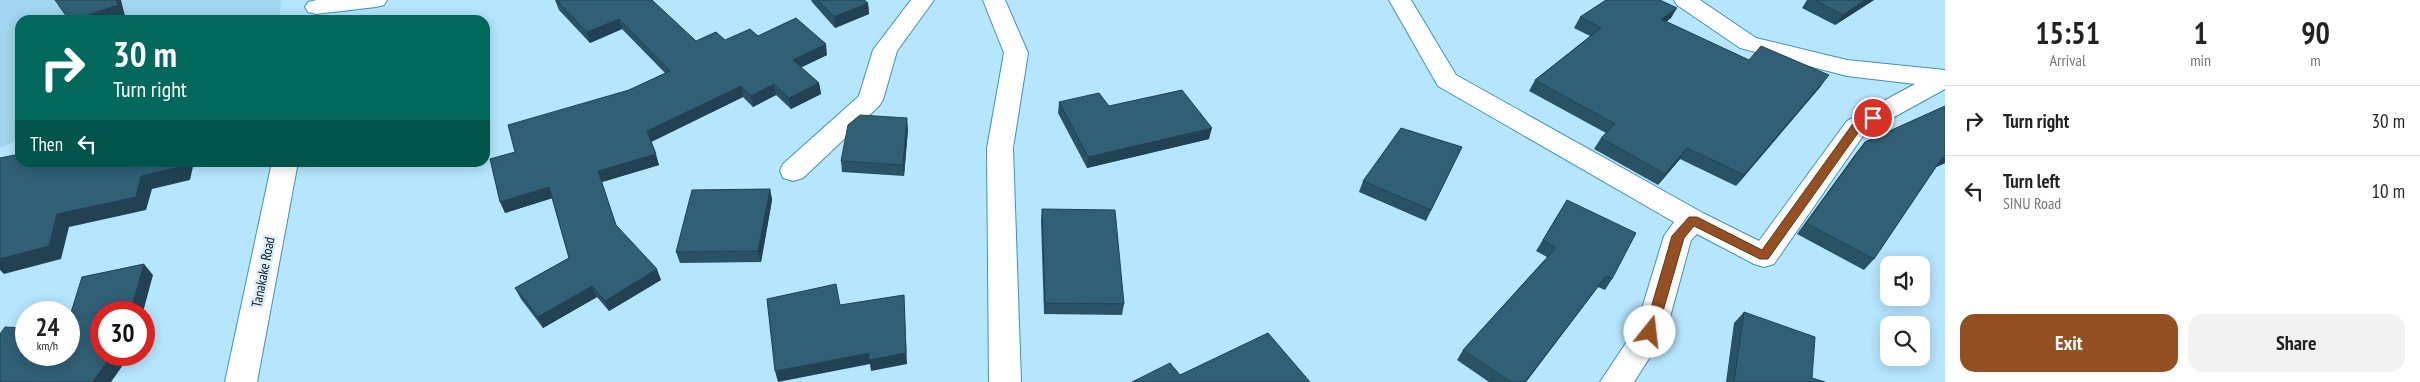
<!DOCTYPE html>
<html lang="en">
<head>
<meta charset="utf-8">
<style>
	body { margin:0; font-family:"PT Sans Narrow",sans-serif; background:#f2f2f2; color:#222; height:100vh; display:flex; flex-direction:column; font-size:19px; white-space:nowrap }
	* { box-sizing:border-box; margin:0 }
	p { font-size:16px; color:#767676 }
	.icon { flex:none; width:28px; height:28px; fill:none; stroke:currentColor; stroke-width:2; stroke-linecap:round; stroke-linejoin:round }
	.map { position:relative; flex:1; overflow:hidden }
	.details { display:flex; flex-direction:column; background:#fff; width:475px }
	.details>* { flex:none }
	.top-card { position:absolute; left:15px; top:15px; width:475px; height:152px; border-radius:15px; box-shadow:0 2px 12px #0003; background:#00695c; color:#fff; overflow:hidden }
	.tools { position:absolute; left:1880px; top:256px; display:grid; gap:10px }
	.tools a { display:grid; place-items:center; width:50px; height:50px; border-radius:10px; background:#fff; box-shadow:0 2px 12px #0003; font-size:25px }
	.speed { position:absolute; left:15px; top:301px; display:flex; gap:10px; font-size:25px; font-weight:700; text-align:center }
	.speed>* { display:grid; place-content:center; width:65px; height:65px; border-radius:50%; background:#fff; box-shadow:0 2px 12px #0003; line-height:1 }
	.speed small { font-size:12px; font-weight:400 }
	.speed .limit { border:8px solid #d22; background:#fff; color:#111 }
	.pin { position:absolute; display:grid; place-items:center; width:42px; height:42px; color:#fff; margin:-21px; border:2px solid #fff; border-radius:50%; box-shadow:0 1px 5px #0007 }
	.me { position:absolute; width:55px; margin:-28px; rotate:16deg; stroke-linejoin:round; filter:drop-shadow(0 0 4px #0008) }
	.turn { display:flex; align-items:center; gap:18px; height:105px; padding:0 15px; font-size:22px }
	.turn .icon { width:65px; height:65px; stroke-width:2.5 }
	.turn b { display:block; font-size:35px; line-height:42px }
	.then { display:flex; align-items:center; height:48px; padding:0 15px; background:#0003; gap:10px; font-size:19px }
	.eta { display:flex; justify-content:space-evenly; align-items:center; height:85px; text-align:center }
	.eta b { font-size:30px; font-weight:800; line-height:35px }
	.primary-button { display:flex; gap:10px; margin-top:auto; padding:10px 15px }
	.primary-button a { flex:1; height:58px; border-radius:15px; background:#945022; color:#fff; font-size:20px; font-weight:800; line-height:58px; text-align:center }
	.primary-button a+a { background:#f2f2f2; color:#222 }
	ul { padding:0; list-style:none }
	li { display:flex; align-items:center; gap:15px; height:70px; padding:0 15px; border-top:1px solid #e0e0e0 }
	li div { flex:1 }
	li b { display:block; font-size:19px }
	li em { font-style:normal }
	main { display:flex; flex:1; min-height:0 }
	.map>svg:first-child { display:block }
</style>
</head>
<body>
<main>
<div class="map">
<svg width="1945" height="382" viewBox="0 0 1945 382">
	<rect width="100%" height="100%" fill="#b6e5fe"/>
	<path fill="#a2d5f0" d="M0,0H281L279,20H20V139L0,148Z"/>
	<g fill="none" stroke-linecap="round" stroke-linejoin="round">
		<g stroke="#3e92b9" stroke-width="2">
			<path id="minor" d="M317,0H387L384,5L376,7L316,14L308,12L305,7L308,2Z
				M911,0H934L897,51L883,100L879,106L803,178L793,181L783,178L780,171L783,164L859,96L873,50Z
				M983,0H1005L1028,53L1013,148L1021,382H989L987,148L1004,53Z
				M1389,0H1411L1456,75L1703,213L1759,241L1847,121L1915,84L1847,76L1740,48L1677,5L1674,0H1700L1756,38L1847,60L1945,70V89L1865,133L1774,264L1764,267L1754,264L1697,234L1691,240L1666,332L1634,382H1600L1636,328L1664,236L1674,222L1438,86Z
				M272,162H298L257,382H225Z"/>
		</g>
		<use href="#minor" fill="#fff" fill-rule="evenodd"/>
	</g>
	<path fill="#295265" d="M555,0L696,41L725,40L758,36L827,55L801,67L819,83L821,94L791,109L776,95L753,107L743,97L651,142L659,165L602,182L616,226L661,280L609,311L597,297L543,328L521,299L515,288L569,258L552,198L505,213L515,152L629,90L665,73L622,29L590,43L559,10Z
		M811,0H864L868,3L869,14L835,28L812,2Z
		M1807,0H1874L1835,25L1802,8Z
		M1580,17L1671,18L1666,22L1749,60L1821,86L1736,186L1680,159L1658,185L1594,149L1601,138L1606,133L1529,91L1535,80L1590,36L1574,28Z
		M1059,102L1209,139L1087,168L1058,113Z
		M1945,106V163L1936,167L1874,259L1864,270L1797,234L1856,153L1865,142Z
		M908,129L904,176L842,172L841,161Z
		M1462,147L1426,221L1359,192L1363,181Z
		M770,189L772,200L761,262L680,263L676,252Z
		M1567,200L1612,279L1605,290L1598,287L1526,382H1489L1457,360L1463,350L1547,257L1536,251Z
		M1042,209L1124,304L1122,315L1044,314L1041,220Z
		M1744,312L1812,378L1825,382H1726L1734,323Z"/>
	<path fill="#224253" d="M116,0H121L125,16L114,20H73Z
		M1865,0H1874L1835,25L1843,15Z
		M868,3L869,14L835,28L834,17Z
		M1677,8L1671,18L1655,30L1661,19Z
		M619,19L622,29L590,43L587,32Z
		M826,44L827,55L794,71L793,60Z
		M1829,75L1821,86L1736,186L1744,175Z
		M819,83L821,94L791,109L789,98Z
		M774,84L776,95L753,107L751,96Z
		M741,86L743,97L651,142L647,131Z
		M907,118L908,129L904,176L903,165Z
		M1212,128L1209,139L1087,168L1088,157Z
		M1687,148L1680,159L1658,185L1665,174Z
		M656,154L659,165L602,182L598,171Z
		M1945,157V163L1932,169L1942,158Z
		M181,162H194L190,180L152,189L146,210L69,227L61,259L4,274L0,270V259L57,214L141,176Z
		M549,187L553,198L505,213L500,202Z
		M770,189L772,200L761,262L758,251Z
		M144,264L153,275L143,312H130Z
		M657,269L661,280L609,311L605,301Z
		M1606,276L1598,287L1526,382H1525Z
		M592,286L597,297L543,328L538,317Z
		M904,295L907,364L871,371L870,364L778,382L775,371L869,353Z
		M112,355H130L111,382H92Z"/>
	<path fill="#305f76" stroke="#224253" d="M55,0H116L118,5L73,20H69Z
		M556,0H652L696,41L716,32L725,40L750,29L758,36L796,18L826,44L793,60L819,83L789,98L774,84L751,96L741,86L647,131L656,154L598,171L616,225L657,269L605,301L592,286L538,317L515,288L569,258L549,187L500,202L490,159L515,152L508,125L629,90L670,71L619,19L587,32Z
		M818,0H864L868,3L834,17Z
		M1606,0H1660L1677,8L1661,19L1749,60L1761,46L1829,75L1744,175L1687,148L1665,174L1601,138L1615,124L1535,80L1601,28L1580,17Z
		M1815,0H1865L1843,15Z
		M1182,90L1212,128L1088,157L1059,102L1099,93L1109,106Z
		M1945,106V157L1942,158L1874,259L1806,223L1865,142Z
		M860,115L907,118L903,165L841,161L848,125Z
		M1401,128L1462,147L1431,210L1363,181Z
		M20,154V162H181L180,167L141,176L136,197L57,214L49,246L0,259V158Z
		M770,189L758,251L676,252L692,190Z
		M1567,200L1636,233L1612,279L1606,276L1525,382H1511L1463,350L1556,248L1543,240Z
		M1042,209L1115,210L1124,304L1045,303Z
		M144,264L130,312H101V355H112L92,382H0V334L5,327L26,328V355H69V319L82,277Z
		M836,284L840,305L904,295L906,353L869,360V353L775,371L767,299Z
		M1744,312L1815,337L1812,378L1825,382H1734Z
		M1268,333L1310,382H1132L1170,363L1180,375Z"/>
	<path fill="#945022" stroke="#603416" d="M1873,114L1877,115V120L1860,130L1768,259H1760L1694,226L1684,238L1657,332L1650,337L1646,335L1644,332L1672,236L1689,217H1697L1762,250L1852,125Z"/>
	<g text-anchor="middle" stroke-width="5" stroke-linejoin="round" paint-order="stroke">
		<g font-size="14" fill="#001824" stroke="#deedf6">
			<text transform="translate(263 272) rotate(-79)" y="5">Tanakake Road</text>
		</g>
	</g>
</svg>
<div class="tools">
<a><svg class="icon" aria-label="sound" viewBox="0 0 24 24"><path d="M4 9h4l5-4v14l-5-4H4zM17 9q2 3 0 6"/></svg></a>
<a><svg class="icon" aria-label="search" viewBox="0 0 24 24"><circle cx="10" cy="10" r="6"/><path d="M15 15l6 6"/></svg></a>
</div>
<div class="speed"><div>24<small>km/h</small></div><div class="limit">30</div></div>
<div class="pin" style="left:1873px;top:118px;background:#d93025"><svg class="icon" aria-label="arrive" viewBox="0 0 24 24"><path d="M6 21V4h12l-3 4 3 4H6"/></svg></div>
<svg class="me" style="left:1650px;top:332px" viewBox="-20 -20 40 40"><circle r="19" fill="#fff"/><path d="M0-13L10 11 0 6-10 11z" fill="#945022"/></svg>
<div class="top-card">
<div class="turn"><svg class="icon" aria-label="right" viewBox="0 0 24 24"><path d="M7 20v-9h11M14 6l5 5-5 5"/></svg><div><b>30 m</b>Turn right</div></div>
<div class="then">Then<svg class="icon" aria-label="left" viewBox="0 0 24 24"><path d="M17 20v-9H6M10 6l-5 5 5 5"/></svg></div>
</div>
</div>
<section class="details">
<div class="eta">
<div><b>15:51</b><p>Arrival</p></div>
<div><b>1</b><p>min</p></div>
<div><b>90</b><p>m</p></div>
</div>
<ul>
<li><svg class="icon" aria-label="right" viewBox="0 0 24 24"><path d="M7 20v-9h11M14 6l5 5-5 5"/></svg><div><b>Turn right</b></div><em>30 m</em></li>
<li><svg class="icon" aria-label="left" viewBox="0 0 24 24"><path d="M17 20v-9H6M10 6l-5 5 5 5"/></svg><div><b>Turn left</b><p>SINU Road</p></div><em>10 m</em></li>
</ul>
<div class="primary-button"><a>Exit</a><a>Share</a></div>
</section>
</main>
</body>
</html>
